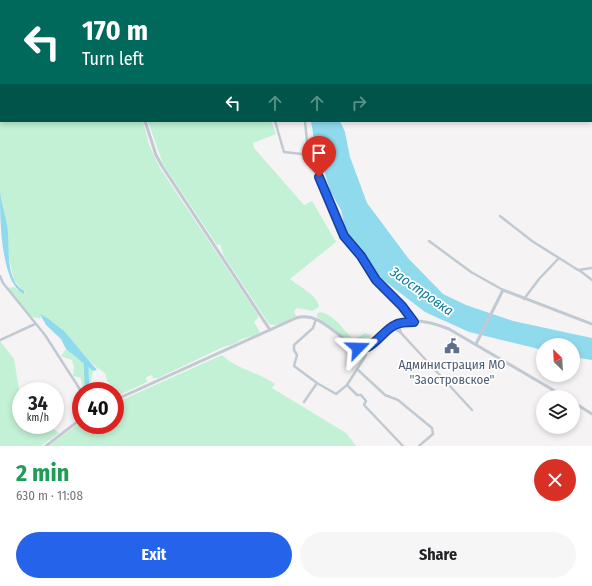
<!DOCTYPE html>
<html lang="en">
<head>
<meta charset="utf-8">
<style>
	body { margin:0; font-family:"Fira Sans Condensed",sans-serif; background:#f6f6f6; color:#202124; height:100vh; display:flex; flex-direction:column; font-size:15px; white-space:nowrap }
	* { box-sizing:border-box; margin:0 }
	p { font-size:13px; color:#757577 }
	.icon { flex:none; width:22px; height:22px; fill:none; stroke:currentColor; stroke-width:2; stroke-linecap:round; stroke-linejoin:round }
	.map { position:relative; height:446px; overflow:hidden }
	.sheet { display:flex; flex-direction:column; background:#fff; flex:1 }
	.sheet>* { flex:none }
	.hud { position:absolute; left:0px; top:0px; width:592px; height:122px; box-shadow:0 2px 6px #0003; background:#00695c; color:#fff; overflow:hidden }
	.needle { width:26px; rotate:336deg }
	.tools { position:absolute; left:536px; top:338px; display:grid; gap:8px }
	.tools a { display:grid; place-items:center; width:44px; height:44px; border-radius:50%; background:#fff; box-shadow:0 2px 6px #0003; font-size:20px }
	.speed { position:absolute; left:12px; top:382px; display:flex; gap:8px; font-size:20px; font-weight:700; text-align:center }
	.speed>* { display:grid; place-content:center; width:52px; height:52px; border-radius:50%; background:#fff; box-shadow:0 2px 6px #0003; line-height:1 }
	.speed small { font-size:10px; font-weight:400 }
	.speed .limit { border:6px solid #d22; background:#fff; color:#111 }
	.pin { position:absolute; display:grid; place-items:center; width:34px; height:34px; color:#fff; margin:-41px -17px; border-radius:50% 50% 50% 0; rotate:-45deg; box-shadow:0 0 4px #0007 }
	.pin .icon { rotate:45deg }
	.me { position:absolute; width:44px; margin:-22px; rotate:68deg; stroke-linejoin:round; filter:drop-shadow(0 0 3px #0008) }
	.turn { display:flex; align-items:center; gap:14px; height:84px; padding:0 16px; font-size:18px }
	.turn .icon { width:52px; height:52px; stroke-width:2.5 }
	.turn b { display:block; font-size:28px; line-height:34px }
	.lanes { display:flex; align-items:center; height:38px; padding:0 16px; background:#0003; justify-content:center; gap:20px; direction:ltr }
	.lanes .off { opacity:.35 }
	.round { display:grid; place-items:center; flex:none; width:42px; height:42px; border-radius:21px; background:#f6f6f6 }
	.overview { display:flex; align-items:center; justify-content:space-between; height:68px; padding:0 16px }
	h1 { font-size:24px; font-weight:700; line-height:30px; color:#1e9e55 }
	.primary-button { display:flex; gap:8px; margin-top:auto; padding:8px 16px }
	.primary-button a { flex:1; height:46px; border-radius:24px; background:#2563eb; color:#fff; font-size:16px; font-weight:700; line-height:46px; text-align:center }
	.primary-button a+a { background:#f6f6f6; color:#202124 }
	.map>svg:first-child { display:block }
</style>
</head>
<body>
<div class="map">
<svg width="592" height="446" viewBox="0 0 592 446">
	<rect width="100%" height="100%" fill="#f5f3f3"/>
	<path fill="#c3f1d5" d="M0,0H105L1,1V121H143L149,145L160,168L258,315V318L254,322L260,332L258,334L242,339L234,344L223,347L158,378H153L152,375L146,377L147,382L115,397L116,389L107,381L105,373L96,367L52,321L46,319L42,315L40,317L42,319L32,317L8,288L14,287L23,294L25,293L14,280L8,254L7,223L0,198Z
		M110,0H229V1H111Z
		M148,121H271L276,134L253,143L254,148L304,205L312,201L336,242L290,279C298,286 318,295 319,307L312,311L297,308L294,311L296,316C290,320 276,328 269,324L224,256L220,244L217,245L163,164Z
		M320,312C335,315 342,329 354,340L365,333L370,335V337L363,338L356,343L353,344L317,317V314Z
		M0,341L14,359L21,401V425H48L59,433L41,446H0Z
		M66,349L93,371L89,391L83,390L81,378L73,376L74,367L72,360L61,356Z
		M222,355C236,369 258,372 275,384L272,388L346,433L356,446H49L81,422V425H115V403Z"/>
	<path fill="#90daee" d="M311,121H340L345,132L350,157L367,203L408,258L443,294L466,305L513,321L592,338V360L573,357V345H543V350L469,332L425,312L382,279L346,232L341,210L330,191L322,163L316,151Z
		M0,191C1,203 5,213 7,224C10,242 6,263 14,280C15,284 21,289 24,291V294C0,283 0,215 0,191Z
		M40,314C49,318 56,325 64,331L97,370L93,371L66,349L61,339L46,325Z"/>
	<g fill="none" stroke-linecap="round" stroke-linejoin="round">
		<path stroke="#90daee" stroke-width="4.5" d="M224,0L225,1
			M7,1V0
			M0,37L1,35
			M86,364L87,387L89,391"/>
		<path stroke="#c1cad2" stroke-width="2.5" d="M280,0L281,1
			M275,121L284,152L311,155
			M305,121L307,141L321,185L344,236L361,255L376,280L402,306L414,321
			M500,216L532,241L559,258
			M429,241L471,272L503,290
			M579,270L592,280
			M0,276L3,283L45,335L81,391
			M524,299L539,279L559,258L578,270L592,268
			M316,319L313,328L294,345V350L297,355L294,366L317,383
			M398,324L401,333L472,410
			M392,327L401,333
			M0,340L35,324
			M357,369L385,395L398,400L432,428L433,434L419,446
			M347,385L357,395H361L366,401L364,405L403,446
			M304,402L317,383L336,394L347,385L366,355L365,349"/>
		<path stroke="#c1cad2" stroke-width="3" d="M107,0V1
			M145,121L156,155L162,166L270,330
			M476,344L503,290L592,324
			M115,400L296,318C322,310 339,342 362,349C369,348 374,342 379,337C402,316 422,318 449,329L565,397
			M573,402L592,414
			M46,446L81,419"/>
	</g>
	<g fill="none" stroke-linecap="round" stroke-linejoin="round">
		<g stroke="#184099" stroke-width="10">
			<path id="route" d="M319,177L344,236L361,256L376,280L402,306L414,322C408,322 400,322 395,325C383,330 372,352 358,348"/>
		</g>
		<use href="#route" stroke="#2563eb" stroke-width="7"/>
	</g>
	<defs>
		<g id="civic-bare" transform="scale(1.2)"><path d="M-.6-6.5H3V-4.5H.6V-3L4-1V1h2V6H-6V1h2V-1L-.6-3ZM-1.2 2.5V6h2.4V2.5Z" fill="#5c6f8a" stroke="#fff" stroke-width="2.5" paint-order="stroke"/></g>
	</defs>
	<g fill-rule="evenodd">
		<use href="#civic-bare" x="452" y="346"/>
	</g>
	<g text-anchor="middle" stroke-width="3.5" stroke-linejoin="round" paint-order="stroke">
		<g font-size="13" fill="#4e5e75" stroke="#fff">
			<text x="452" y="369">Администрация МО<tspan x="452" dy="15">"Заостровское"</tspan></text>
		</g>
		<g font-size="14" font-style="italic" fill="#0c7c9b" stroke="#fff">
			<text transform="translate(422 291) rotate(35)" y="5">Заостровка</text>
		</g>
	</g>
</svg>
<div class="tools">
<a><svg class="needle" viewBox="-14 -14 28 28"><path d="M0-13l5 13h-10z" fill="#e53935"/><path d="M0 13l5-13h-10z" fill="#757577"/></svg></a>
<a><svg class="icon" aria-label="layers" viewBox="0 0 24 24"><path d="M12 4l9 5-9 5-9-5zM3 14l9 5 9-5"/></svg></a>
</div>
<div class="speed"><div>34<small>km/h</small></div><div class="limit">40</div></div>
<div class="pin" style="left:319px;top:177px;background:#d93025"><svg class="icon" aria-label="arrive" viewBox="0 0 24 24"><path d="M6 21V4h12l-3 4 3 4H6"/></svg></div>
<svg class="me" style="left:358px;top:348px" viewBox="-20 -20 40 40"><path d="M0-17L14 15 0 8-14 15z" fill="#2563eb" stroke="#fff" stroke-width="4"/></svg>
<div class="hud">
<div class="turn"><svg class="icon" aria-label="left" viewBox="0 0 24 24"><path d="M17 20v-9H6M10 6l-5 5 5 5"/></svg><div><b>170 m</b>Turn left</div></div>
<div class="lanes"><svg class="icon" aria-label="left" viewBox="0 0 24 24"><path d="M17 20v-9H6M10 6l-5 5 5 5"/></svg><svg class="icon off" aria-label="ahead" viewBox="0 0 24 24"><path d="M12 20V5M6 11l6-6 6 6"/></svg><svg class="icon off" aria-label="ahead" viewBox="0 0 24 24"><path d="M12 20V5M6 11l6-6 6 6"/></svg><svg class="icon off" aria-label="right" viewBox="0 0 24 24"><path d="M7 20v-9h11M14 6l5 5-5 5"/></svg></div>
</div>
</div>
<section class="sheet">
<div class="overview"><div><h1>2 min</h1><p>630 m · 11:08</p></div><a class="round" style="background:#d93025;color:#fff"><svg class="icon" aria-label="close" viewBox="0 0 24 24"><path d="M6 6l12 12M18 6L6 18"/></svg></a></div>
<div class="primary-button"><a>Exit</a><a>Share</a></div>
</section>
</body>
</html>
